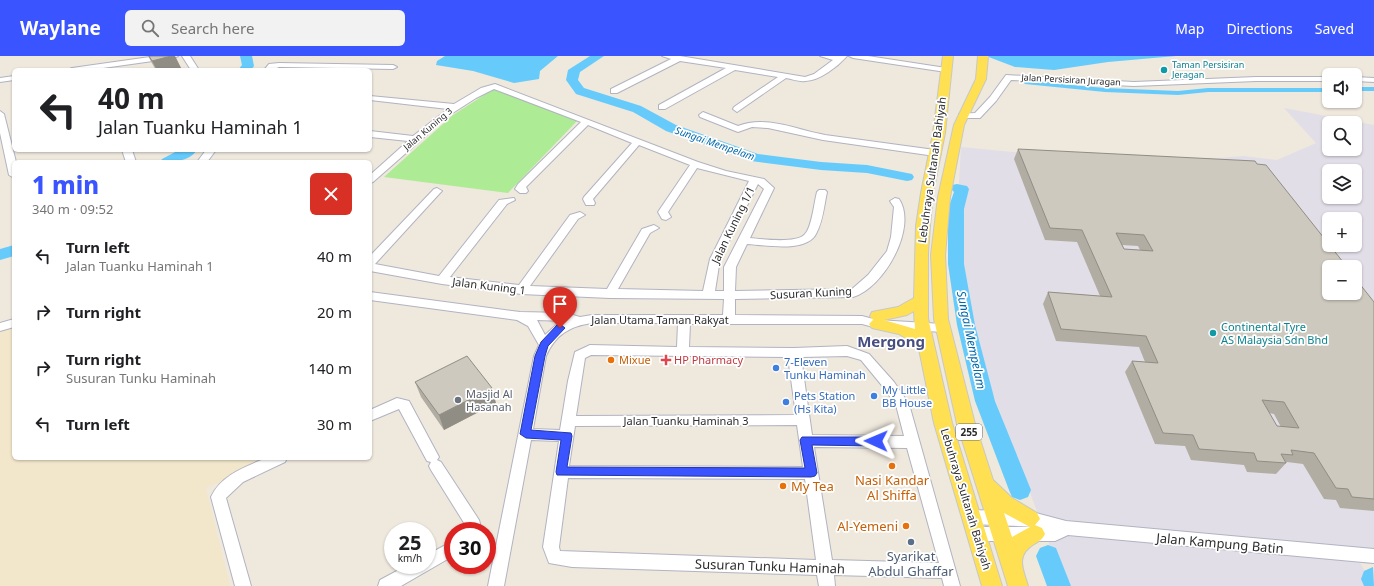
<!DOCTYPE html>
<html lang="en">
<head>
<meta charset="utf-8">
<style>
	body { margin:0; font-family:"Noto Sans",sans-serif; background:#f2f2f2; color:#202124; height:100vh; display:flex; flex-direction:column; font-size:15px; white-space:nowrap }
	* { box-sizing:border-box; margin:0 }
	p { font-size:13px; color:#757577 }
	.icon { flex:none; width:22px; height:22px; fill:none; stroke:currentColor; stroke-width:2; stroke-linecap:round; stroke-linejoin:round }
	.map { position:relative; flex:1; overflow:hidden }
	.drawer { position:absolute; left:12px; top:104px; width:360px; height:300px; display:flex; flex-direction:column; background:#fff; border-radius:6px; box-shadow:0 1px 3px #0004 }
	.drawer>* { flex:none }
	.banner { position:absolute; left:12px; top:12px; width:360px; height:84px; border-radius:6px; box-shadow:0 1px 3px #0004; background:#fff; color:#202124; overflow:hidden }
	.controls { position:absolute; left:1322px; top:12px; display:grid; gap:8px }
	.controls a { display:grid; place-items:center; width:40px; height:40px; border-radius:6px; background:#fff; box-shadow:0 1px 3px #0004; font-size:20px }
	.speed { position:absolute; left:384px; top:466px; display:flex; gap:8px; font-size:20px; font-weight:700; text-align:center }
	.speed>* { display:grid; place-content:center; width:52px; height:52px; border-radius:50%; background:#fff; box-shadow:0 1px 3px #0004; line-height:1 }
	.speed small { font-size:10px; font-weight:400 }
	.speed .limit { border:6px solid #d22; background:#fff; color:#111 }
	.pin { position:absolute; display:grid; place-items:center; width:34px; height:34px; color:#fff; margin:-41px -17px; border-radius:50% 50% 50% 0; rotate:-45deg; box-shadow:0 0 4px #0007 }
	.pin .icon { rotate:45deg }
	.me { position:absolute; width:44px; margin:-22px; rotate:271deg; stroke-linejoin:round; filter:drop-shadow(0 0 3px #0008) }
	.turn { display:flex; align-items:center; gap:14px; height:84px; padding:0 20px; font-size:18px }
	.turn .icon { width:52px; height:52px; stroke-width:2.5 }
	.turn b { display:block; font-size:28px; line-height:34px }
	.round { display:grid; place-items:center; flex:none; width:42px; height:42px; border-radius:6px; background:#f2f2f2 }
	.summary { display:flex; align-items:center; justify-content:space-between; height:68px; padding:0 20px }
	h1 { font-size:24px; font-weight:800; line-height:30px; color:#3a54ff }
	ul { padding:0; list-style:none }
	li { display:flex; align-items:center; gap:12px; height:56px; padding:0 20px }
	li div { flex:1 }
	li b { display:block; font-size:15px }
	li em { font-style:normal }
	header { display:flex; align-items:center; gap:24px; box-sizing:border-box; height:56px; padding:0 20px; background:#3a54ff; color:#fff }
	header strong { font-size:19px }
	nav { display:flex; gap:22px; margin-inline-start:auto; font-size:14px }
	.search { width:280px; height:36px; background:#f2f2f2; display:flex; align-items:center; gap:10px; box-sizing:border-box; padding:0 14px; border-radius:6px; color:#757577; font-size:15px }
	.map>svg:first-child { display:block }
</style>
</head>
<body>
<header>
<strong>Waylane</strong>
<div class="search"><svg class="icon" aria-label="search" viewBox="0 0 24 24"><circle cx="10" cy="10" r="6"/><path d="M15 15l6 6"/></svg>Search here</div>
<nav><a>Map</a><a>Directions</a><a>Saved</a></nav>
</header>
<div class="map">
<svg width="1374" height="530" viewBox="0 0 1374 530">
	<rect width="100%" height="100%" fill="#efe8dd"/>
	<path fill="#e1dee7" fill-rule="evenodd" d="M1284,52L1374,69V508L1360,507L1374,530H1065L993,338L967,241L962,199L963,141L959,127L961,91L1064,101L1220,102L1243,100L1277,104L1316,87ZM1329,67H1355V93H1329ZM1329,115H1355V141H1329ZM1329,163H1355V189H1329ZM1329,211H1355V237H1329Z"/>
	<path fill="#f2e7cb" d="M14,270V402H265L269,404L206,432L230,530H0V275Z"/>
	<path fill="#adeb94" d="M498,33L577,65L508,137L384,121L453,59L492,34Z"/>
	<path fill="#66cbfb" d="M445,0H558L540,15L539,23L514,27L473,15L436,9L437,5Z
		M986,0H1176L1108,6L1054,14L1015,11Z"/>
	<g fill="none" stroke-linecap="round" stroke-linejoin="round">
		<path fill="#66cbfb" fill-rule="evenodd" d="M1027,25L1105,32L1178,35L1208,32H1329V36H1208L1178,39L1105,36L1025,28L1024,27Z
			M1355,31H1374V35H1355Z"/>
		<path fill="#66cbfb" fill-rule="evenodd" d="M240,0H252L254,10L251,14H238L242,9Z
			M590,0H604L580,16L578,24L584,32L641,50L676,69L758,98L821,106L867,109L912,118L914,121L912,124L907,125L867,117L821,114L751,105L666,75L633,56L576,38L566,24L568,14Z
			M179,94H197C189,106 173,106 160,106L162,103Z
			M957,128L967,130L969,133L964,153V208L975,269L995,345L1031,434L1028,441L1020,444L1012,441L1009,434L975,345L957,269L948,208V153L954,136L950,132L952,129Z
			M14,189V200L0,204V193Z
			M1048,489L1056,492L1071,530H1047L1036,500L1040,492Z
			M1373,511L1374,530H1364L1361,523L1364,515Z"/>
		<g stroke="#b1b3c1" stroke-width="2">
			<path id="minor" d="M157,0H178L174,2L89,14H68L72,12Z
				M182,0H190L199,14H191Z
				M662,0H680L805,21L814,18L833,4L820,0H847C838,10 820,25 805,25C799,26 792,23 786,22L737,56L733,53L734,51L778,21L735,14L665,53H659V49L726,12L680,5L617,37H611V33L671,3Z
				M849,0H868L946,12L950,14L946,16L853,2Z
				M279,7L393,9L397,11L393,13L279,11L272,14H264L269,8Z
				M1006,19L1134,26L1256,21H1329V25H1256L1134,30L1011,24L996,45L980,62H959V58L975,57L990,41Z
				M14,20V24L0,26V22Z
				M1355,21L1374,22V26L1355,25Z
				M495,28L698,106L726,115L764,123L774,132L750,182C761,183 797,188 805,178C812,171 814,147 817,136L819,134H825L827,136C824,150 823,165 816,178C806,197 765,189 747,188L736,211L735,235L852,233L868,219L887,195L891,181L894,151L890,145L895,142L899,143C918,171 884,232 853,241L735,243V259L862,260L877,264L943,268L947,269L949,272L947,275L943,276L877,272L862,268H690L689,291L794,292L847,290L869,298L894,326L909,348L960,530H944L942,522L834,519L835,530H819L817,519L572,511L549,507L543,491L559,385L531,384L504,530H488L534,300L539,289L528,270L517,264L370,244V236L520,256L566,257L580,261L592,259H723L724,243L610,242L521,238L442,228L370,215V200L434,133L437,132L442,135L440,137L375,208L439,220L499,144L514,142L515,144L507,148L450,221L519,229L570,159L580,156L585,159L578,163L530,230L607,233L642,173L654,169L659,172L650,177L618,233L703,235L710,203L749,125L697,112L668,156L671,161L666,164L662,163L658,156L690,109L639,89L593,143L595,147L594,149H586L583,143L584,141L632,87L588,69L526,131L528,135L526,137H520L515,133L518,128L581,66L494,33L476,42L448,60L373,126L370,127V119L408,85L370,81V75L413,80L448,53L370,44V40L454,48L481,32ZM758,128L764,133L724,211V235H715L720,203ZM537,264L565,265L555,270L545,279ZM592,267H678L677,291L590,289L575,296L568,325L560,374L533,373L546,300C555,279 570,270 592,267ZM591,299L788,301L796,359L576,360L585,302ZM847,300L861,304L884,332L896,349L904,380L812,379L801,301ZM797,369L803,411L569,410L575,370ZM814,391L907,392L939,507L832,504ZM568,422L805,423L816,504L560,495L559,491Z
				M0,55L4,58L16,106H14V122L9,119L0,77Z
				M703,56L738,70C766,59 797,74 825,79C862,84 898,89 935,94L940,97L935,100L823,84L768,72L752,71L738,76L700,61L699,59Z
				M122,94H132L136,106H126Z
				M206,94H216L207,106H197Z
				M14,263V271L0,275V267Z
				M397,342L409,345L439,401L437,404L441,406L479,464L482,475H466V470L431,414L429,410L431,406L427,405L399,353L370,365V354Z
				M266,402H287L285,406L243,426L226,442L251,530H235L211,441C221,419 245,411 266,402Z
				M972,454L1032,456L1066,465L1374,493V507L1068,479L1055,485H976L971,483L968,478L971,473L976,471H1039L972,468L967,466L964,461L967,456Z
				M453,485V500L401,530H378L380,524L408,509H427V499Z"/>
		</g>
		<g stroke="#c8c8c8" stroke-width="2">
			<path id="major" d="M943,0H953L945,77L933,137L930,170L928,197V262L952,367L1002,530H982L934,367L919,293L910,285L899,278L872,272L869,268L873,264L870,260L872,256L898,251L914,242L916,170L921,137L933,77ZM914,255L915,273L884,264L907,259Z
				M978,0H988L986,23L964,69L950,141L945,199L948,263L975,368L993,424L1012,442L1037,457L1040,463L1035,469L1042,472L1045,478C1042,484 1039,485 1034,488C1015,500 1023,513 1028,530H1008L957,368L934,263L931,199L938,141L954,69L976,23ZM1004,457L1030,471L1012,481Z"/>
		</g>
		<use href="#minor" fill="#fff" fill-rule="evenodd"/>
		<use href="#major" fill="#ffe052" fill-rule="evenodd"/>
	</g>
	<path fill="#b1ada3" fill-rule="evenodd" d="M148,0H175L181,12L174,14H156L153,9Z
		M1018,93L1374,246V455L1340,452L1336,444L1324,443L1303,408L1287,406L1276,418L1247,416L1244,409L1191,404L1185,390L1155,388L1125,316L1132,305L1145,306L1139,291L1056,285L1043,248L1048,236L1100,240L1077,186L1045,184L1014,103ZM1122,189L1138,190L1140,194L1124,193ZM1269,357L1274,358L1281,371L1277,370Z
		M415,326L496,347L444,374L421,341Z"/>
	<path fill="#908d85" d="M171,0H175L181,12L174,14H157L152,5Z
		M492,332L496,347L444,374L439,359Z"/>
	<path fill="#cec9be" stroke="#908d85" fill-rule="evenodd" d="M149,0H171L152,5Z
		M1018,93L1255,105L1257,108L1266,109L1347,211H1329V237H1355V222L1374,246V443L1352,441L1348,433L1336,432L1314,397L1291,394L1293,399L1281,398L1286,407L1257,405L1254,397L1199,393L1193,379L1163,377L1132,305L1158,307L1146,280L1061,273L1048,236L1112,241L1082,174L1050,172ZM1116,177L1144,179L1153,195L1124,193ZM1262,344L1284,346L1299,372L1277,370Z
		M467,300L492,332L439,359L415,326Z"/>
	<path fill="#3a54ff" stroke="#2637a6" d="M560,268L565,272L548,290L545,300L531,374L571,377L572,380L567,411L805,412L800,384L802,381H876L881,385L876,390L812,389L817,417L815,420L811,421L557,419L556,416L561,384L526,382L520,378L535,300L541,286L557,269Z"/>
	<g fill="#0f9aa8" stroke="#fff" stroke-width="1.5">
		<circle cx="1164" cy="14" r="4"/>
		<circle cx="1213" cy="277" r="4"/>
	</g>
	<g fill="#e8710a" stroke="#fff" stroke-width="1.5">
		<circle cx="611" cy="304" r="4"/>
		<circle cx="892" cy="410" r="4"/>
		<circle cx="783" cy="430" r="4"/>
		<circle cx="906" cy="470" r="4"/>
	</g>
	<path fill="#e0444e" stroke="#fff" stroke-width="1.5" d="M664 298h4v4h4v4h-4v4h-4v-4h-4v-4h4z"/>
	<g fill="#3f7fe0" stroke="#fff" stroke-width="1.5">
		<circle cx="776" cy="312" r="4"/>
		<circle cx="874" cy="340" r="4"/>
		<circle cx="786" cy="346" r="4"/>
	</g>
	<circle fill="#6b7280" stroke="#fff" stroke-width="1.5" cx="458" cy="344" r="4"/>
	<circle fill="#5c6f8a" stroke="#fff" stroke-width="1.5" cx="911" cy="486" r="4"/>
	<g text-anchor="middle" stroke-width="3.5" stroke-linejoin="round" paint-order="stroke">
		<g font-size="9" fill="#0d838f" stroke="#fff" text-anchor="start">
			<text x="1172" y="12">Taman Persisiran<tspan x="1172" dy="10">Jeragan</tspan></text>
		</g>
		<g font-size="9" fill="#2c2c2c" stroke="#fff">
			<text transform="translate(1071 24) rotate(3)" y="3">Jalan Persisiran Juragan</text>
			<text transform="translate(428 73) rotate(-40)" y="3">Jalan Kuning 3</text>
		</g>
		<g font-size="10" font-style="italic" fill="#0068ac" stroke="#fff">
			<text transform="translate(715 87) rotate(19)" y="4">Sungai Mempelam</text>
		</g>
		<rect fill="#fff" stroke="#6b6b6b" stroke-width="1" x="956" y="368" width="26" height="16" rx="3"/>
		<g font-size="10" font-weight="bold" fill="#2c2c2c">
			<text x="969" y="380">255</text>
		</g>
		<g font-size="11" fill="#2c2c2c" stroke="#fff">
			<text transform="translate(932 114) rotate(-82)" y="4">Lebuhraya Sultanah Bahiyah</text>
			<text transform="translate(733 169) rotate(-64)" y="4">Jalan Kuning 1/1</text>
			<text transform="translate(489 230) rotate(7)" y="4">Jalan Kuning 1</text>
			<text transform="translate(811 237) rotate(-3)" y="4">Susuran Kuning</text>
			<text x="660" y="268">Jalan Utama Taman Rakyat</text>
			<text x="686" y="369">Jalan Tuanku Haminah 3</text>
			<text transform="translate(966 443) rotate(73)" y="4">Lebuhraya Sultanah Bahiyah</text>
		</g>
		<g font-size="11" fill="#0d838f" stroke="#fff" text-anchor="start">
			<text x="1221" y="275">Continental Tyre<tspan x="1221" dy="13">AS Malaysia Sdn Bhd</tspan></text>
		</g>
		<g font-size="11" fill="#c56008" stroke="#fff" text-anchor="start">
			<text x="619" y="308">Mixue</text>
		</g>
		<g font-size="11" fill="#be3a42" stroke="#fff" text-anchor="start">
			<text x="674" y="308">HP Pharmacy</text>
		</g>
		<g font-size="11" fill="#366cbe" stroke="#fff" text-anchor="start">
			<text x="784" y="310">7-Eleven<tspan x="784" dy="13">Tunku Haminah</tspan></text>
			<text x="882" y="338">My Little<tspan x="882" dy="13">BB House</tspan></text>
			<text x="794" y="344">Pets Station<tspan x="794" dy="13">(Hs Kita)</tspan></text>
		</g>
		<g font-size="11" fill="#5b616d" stroke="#fff" text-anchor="start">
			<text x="466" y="342">Masjid Al<tspan x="466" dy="13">Hasanah</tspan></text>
		</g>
		<g font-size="12" font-style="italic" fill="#0068ac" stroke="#fff">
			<text transform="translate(971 284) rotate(78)" y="4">Sungai Mempelam</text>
		</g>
		<g font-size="13" fill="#c56008" stroke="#fff">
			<text x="892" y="429">Nasi Kandar<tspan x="892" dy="15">Al Shiffa</tspan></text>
			<text x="791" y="435" text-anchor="start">My Tea</text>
			<text x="898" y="475" text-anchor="end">Al-Yemeni</text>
		</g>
		<g font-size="13" fill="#2c2c2c" stroke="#fff">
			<text transform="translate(1220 487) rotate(5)" y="5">Jalan Kampung Batin</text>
			<text transform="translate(770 510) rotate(2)" y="5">Susuran Tunku Haminah</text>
		</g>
		<g font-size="13" fill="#4e5e75" stroke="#fff">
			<text x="911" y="505">Syarikat<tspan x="911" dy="15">Abdul Ghaffar</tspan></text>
		</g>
		<g font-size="15" font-weight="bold" fill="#474e82" stroke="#fff">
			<text x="891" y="291">Mergong</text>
		</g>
	</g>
</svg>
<div class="controls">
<a><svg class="icon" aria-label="sound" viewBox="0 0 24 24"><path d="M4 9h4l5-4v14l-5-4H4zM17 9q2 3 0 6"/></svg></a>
<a><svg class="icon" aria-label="search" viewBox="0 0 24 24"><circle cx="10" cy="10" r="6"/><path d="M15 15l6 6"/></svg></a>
<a><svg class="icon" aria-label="layers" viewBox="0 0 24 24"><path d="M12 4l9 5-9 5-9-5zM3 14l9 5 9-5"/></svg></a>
<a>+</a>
<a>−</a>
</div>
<div class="speed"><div>25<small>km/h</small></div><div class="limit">30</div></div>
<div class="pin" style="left:560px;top:272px;background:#d93025"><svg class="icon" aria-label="arrive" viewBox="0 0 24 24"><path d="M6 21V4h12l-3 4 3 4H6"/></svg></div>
<svg class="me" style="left:876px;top:385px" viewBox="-20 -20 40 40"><path d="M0-17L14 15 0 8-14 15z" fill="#3a54ff" stroke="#fff" stroke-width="4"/></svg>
<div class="banner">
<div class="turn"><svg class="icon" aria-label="left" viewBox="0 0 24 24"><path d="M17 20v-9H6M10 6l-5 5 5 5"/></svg><div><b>40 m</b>Jalan Tuanku Haminah 1</div></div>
</div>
<section class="drawer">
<div class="summary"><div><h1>1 min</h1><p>340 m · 09:52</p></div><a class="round" style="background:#d93025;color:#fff"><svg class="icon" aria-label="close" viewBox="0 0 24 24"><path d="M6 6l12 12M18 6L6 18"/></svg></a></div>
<ul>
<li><svg class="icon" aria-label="left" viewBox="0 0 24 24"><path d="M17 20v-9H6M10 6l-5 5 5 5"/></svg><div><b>Turn left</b><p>Jalan Tuanku Haminah 1</p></div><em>40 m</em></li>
<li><svg class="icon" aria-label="right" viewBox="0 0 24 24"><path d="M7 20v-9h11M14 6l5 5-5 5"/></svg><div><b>Turn right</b></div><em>20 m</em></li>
<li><svg class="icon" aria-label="right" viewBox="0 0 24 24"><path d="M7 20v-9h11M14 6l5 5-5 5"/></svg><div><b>Turn right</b><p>Susuran Tunku Haminah</p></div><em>140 m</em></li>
<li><svg class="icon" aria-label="left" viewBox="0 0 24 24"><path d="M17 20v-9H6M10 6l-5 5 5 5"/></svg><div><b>Turn left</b></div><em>30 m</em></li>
</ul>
</section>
</div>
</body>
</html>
